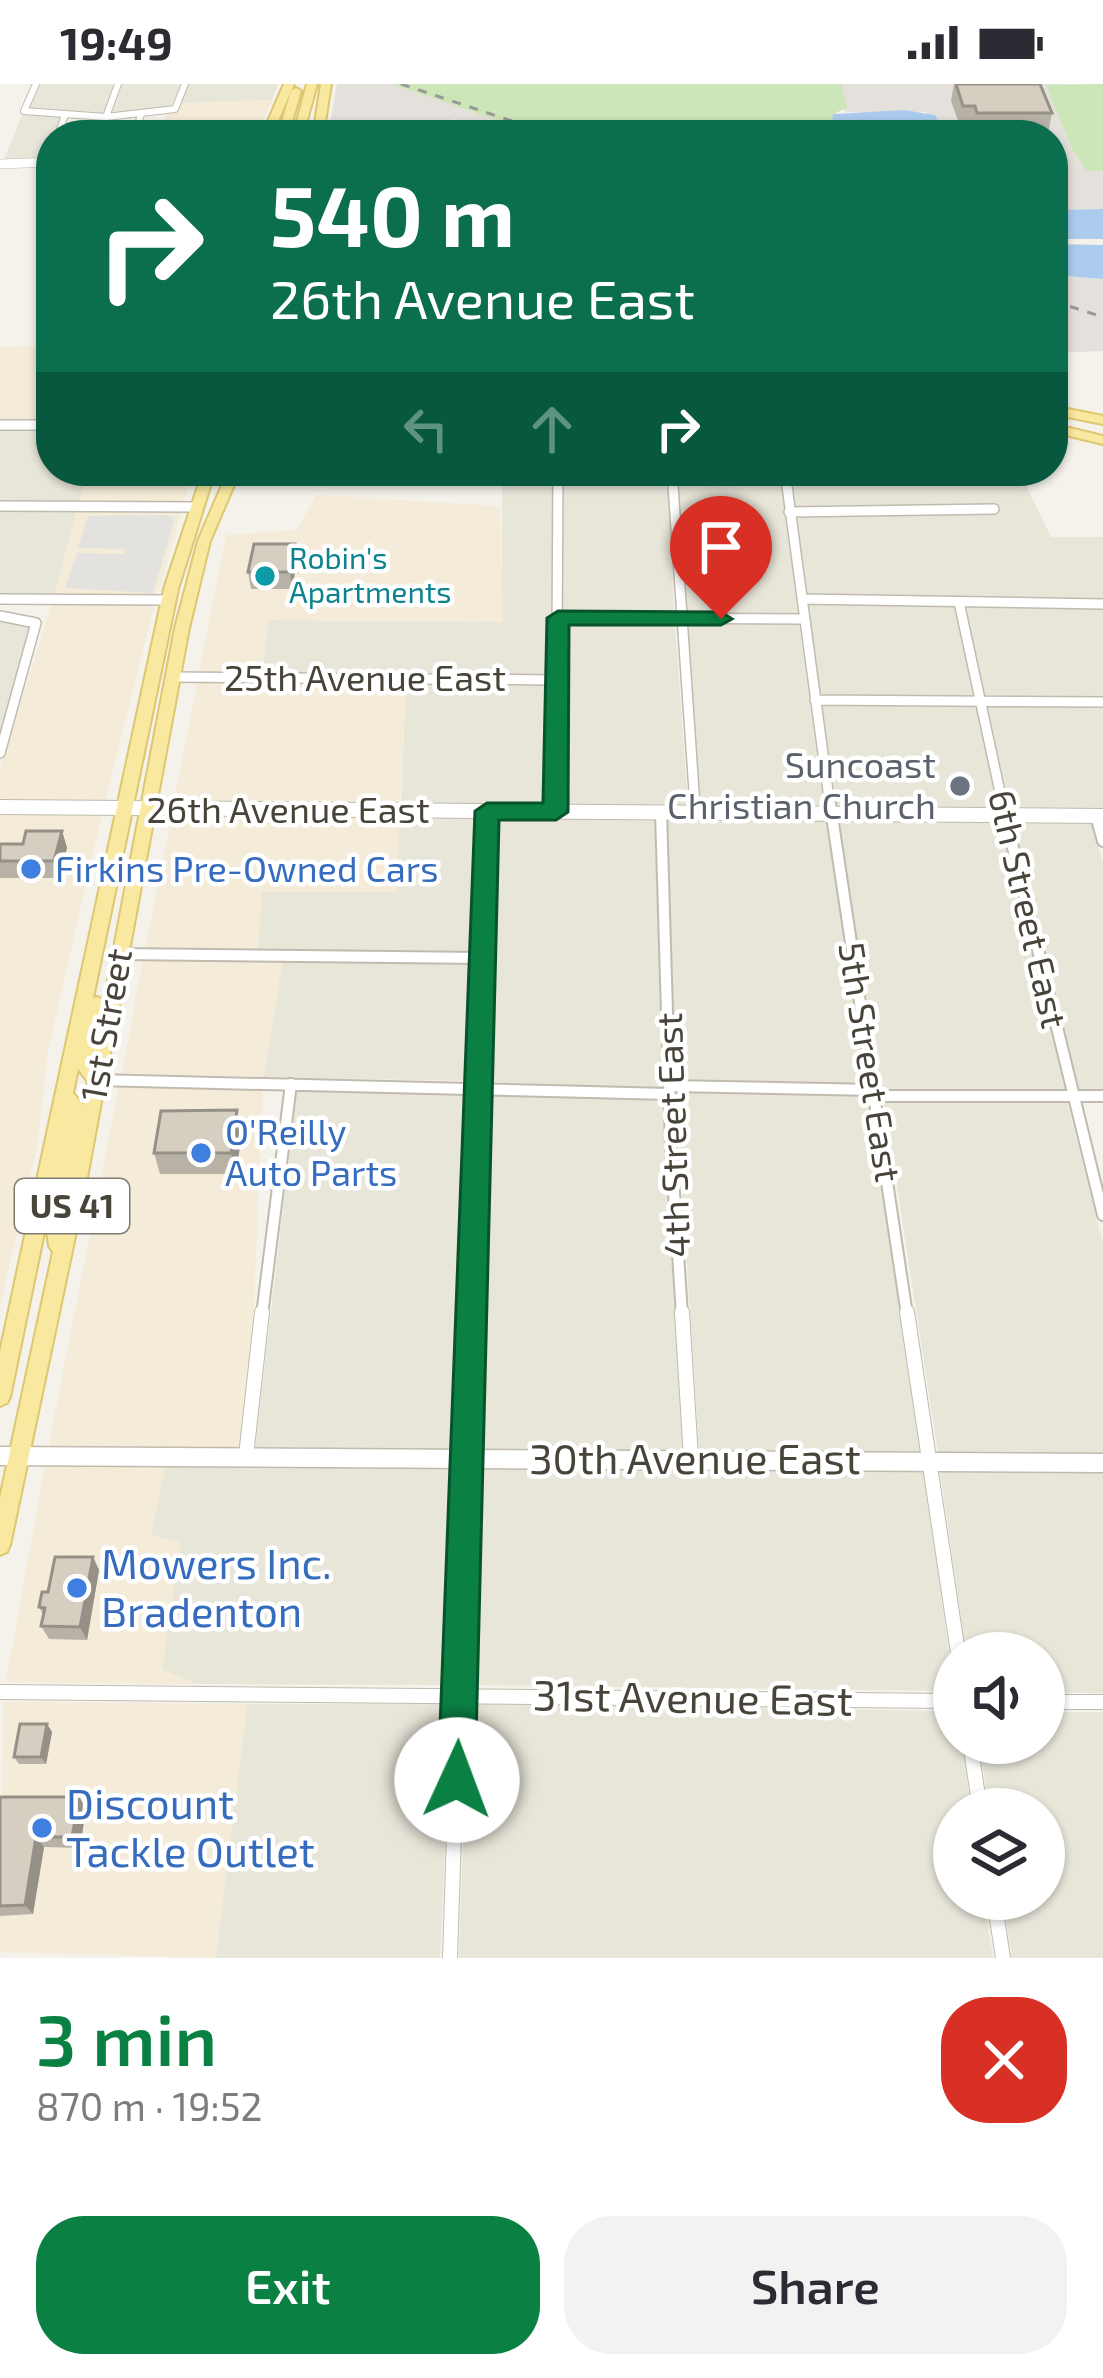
<!DOCTYPE html>
<html lang="en">
<head>
<meta charset="utf-8">
<style>
	body { margin:0; font-family:"Exo 2",sans-serif; background:#f2f2f3; color:#2b2b33; height:100vh; display:flex; flex-direction:column; font-size:45px; white-space:nowrap }
	* { box-sizing:border-box; margin:0 }
	p { font-size:39px; color:#7c7c81 }
	.icon { flex:none; width:66px; height:66px; fill:none; stroke:currentColor; stroke-width:2; stroke-linecap:round; stroke-linejoin:round }
	.map { position:relative; height:1874px; overflow:hidden }
	.details { display:flex; flex-direction:column; background:#fff; flex:1 }
	.details>* { flex:none }
	.banner { position:absolute; left:36px; top:36px; width:1032px; height:366px; border-radius:48px; box-shadow:0 3px 9px #0004; background:#0b6e4f; color:#fff; overflow:hidden }
	.fabs { position:absolute; left:933px; top:1548px; display:grid; gap:24px }
	.fabs a { display:grid; place-items:center; width:132px; height:132px; border-radius:50%; background:#fff; box-shadow:0 3px 9px #0004; font-size:60px }
	.pin { position:absolute; display:grid; place-items:center; width:102px; height:102px; color:#fff; margin:-123px -51px; border-radius:50% 50% 50% 0; rotate:-45deg; box-shadow:0 0 12px #0007 }
	.pin .icon { rotate:45deg }
	.me { position:absolute; width:132px; margin:-66px; rotate:2deg; stroke-linejoin:round; filter:drop-shadow(0 0 9px #0008) }
	.turn { display:flex; align-items:center; gap:42px; height:252px; padding:0 36px; font-size:54px }
	.turn .icon { width:156px; height:156px; stroke-width:2.5 }
	.turn b { display:block; font-size:84px; line-height:102px }
	.lanes { display:flex; align-items:center; height:114px; padding:0 36px; background:#0003; justify-content:center; gap:60px; direction:ltr }
	.lanes .off { opacity:.35 }
	.round { display:grid; place-items:center; flex:none; width:126px; height:126px; border-radius:48px; background:#f2f2f3 }
	.headline { display:flex; align-items:center; justify-content:space-between; height:204px; padding:0 36px }
	h1 { font-size:72px; font-weight:600; line-height:90px; color:#0b8043 }
	.action { display:flex; gap:24px; margin-top:auto; padding:24px 36px }
	.action a { flex:1; height:138px; border-radius:48px; background:#0b8043; color:#fff; font-size:48px; font-weight:600; line-height:138px; text-align:center }
	.action a+a { background:#f2f2f3; color:#2b2b33 }
	.status { display:flex; justify-content:space-between; align-items:center; height:84px; padding:0 60px; background:#fff; direction:ltr }
	.status svg { height:33px; fill:currentColor }
	.map>svg:first-child { display:block }
</style>
</head>
<body>
<div class="status"><b>19:49</b><svg viewBox="0 0 49 12"><path d="M0 12V9h3v3zM5 12V6h3v6zM10 12V3h3v9zM15 12V0h3v12zM26 1h20v11H26zM47 4h2v5h-2z"/></svg></div>
<div class="map">
<svg width="1103" height="1874" viewBox="0 0 1103 1874">
	<rect width="100%" height="100%" fill="#f4f2eb"/>
	<path fill="#e8e5d9" d="M40,0H114L103,31L28,26Z
		M122,0H181L169,25L111,30Z
		M188,0H278L272,16L181,19Z
		M23,29L60,33L45,77L3,78Z
		M0,344H51V387H88L79,420L0,419Z
		M502,387H553L551,592L262,589L268,536L502,538Z
		M562,387H668L674,531L563,530Z
		M677,387H780L798,532L685,531Z
		M790,387H1019L1051,453H1103V516L806,512L794,431L1000,427L997,422L794,425Z
		M0,426H77L54,512L0,511Z
		M807,519L954,521L974,613L820,612Z
		M965,522L1103,524V614L985,613Z
		M0,535L30,541L0,649Z
		M563,538H675L688,724L562,723Z
		M685,538L799,539L824,724H700Z
		M406,598L551,600L550,723L401,722Z
		M821,620L976,622L998,726L836,724Z
		M987,622L1103,623V727L1010,726Z
		M400,731L481,732L476,869L258,867L261,808L285,806Z
		M493,732L655,733L662,1004L484,998Z
		M667,733H825L868,999L676,997Z
		M837,733L1000,735L1065,1006H882Z
		M1012,735L1091,736L1103,779V1006H1078Z
		M282,878L476,879L471,997L264,993Z
		M297,1006L470,1009L458,1366L255,1363Z
		M676,1009L870,1011L922,1369L699,1366Z
		M484,1010L662,1016L683,1366H474Z
		M884,1018H1067L1103,1160V1371L938,1369Z
		M165,1381L458,1382L452,1601L196,1600L162,1586L180,1459L151,1451Z
		M473,1382L924,1385L954,1607L469,1601Z
		M940,1386L1103,1387V1609L1044,1608V1569H966Z
		M247,1620H451L440,1874H216Z
		M468,1620L954,1627V1659H962L971,1725H954V1815H984L993,1874H459Z
		M1044,1628H1103V1874H1012L1003,1815H1044V1725H989L979,1659H1044Z"/>
	<path fill="#f4ebd8" d="M272,16L257,51H159L167,29L178,27L181,19Z
		M51,262V337H0V263Z
		M88,387H193L183,420H79Z
		M316,411L500,422L503,538L269,536L262,589L199,588L226,451L297,446Z
		M77,426L182,427L157,512H54Z
		M52,519H155L104,721L0,719V685Z
		M198,596L406,598L400,722H173Z
		M0,729L102,730L48,967L37,1063L0,1222Z
		M172,731H400L397,808H262L258,867L145,866Z
		M143,876L282,878L264,993L122,989Z
		M119,1001L263,1005L253,1238L239,1363L48,1365Z
		M45,1381H166L151,1451L180,1458L162,1585L196,1600L6,1598Z
		M3,1618L247,1620L216,1874L0,1868Z"/>
	<path fill="#e4e1dc" d="M337,0H391L540,51H500L455,35L448,36L447,51H328Z
		M841,0H1076L1047,2L1072,65L1087,87H1103V125L1053,126V51H946L925,28H845Z
		M1053,191L1103,195V267L1053,269Z"/>
	<path fill="#cce6b7" d="M391,0H841L847,24L833,30L830,51H540Z
		M1103,0V87H1087L1072,65L1046,1Z"/>
	<path fill="#e3e2df" d="M167,431L175,434L153,509L65,504L77,469L124,470L125,465L78,464L88,432Z"/>
	<path fill="#accced" d="M904,26L935,31L946,51H830L833,30Z
		M1103,125V155H1053V126Z
		M1053,160L1103,161V195L1053,191Z"/>
	<g fill="none" stroke-linecap="round" stroke-linejoin="round">
		<g stroke="#c0bbae" stroke-width="8">
			<path id="minor-far3" d="M36,0L24,27L106,33L175,25L185,0
				M106,33L118,0
				M58,51L65,31
				M135,51L141,30"/>
		</g>
		<g stroke="#c0bbae" stroke-width="12">
			<path id="minor-far2" d="M0,341H51
				M672,387L695,722
				M785,387L830,722
				M0,422L195,423
				M789,428L994,425
				M0,515L169,516
				M802,515L1103,520
				M959,518L1003,722
				M0,532L36,539L0,669
				M558,534L804,535
				M173,593L556,596
				M815,616L1103,618
				M556,722L558,387"/>
		</g>
		<g stroke="#c0bbae" stroke-width="14">
			<path id="minor-far1" d="M694,719L695,729
				M830,719L907,1231
				M1002,719L1103,1131
				M556,728V719
				M661,728L671,1062L682,1231
				M1096,732L1103,757
				M119,870L482,874
				M96,996L669,1010
				M669,1002L876,1006
				M877,1012H1103
				M262,1231L291,1000
				M471,1231L487,727"/>
		</g>
		<g stroke="#c0bbae" stroke-width="16">
			<path id="minor" d="M682,1228L691,1374
				M907,1228L958,1569
				M246,1372L262,1228
				M0,1608L954,1617
				M1044,1618H1103
				M970,1659L980,1725
				M994,1815L1003,1874
				M450,1874L471,1228"/>
		</g>
		<g stroke="#c0bbae" stroke-width="10">
			<path id="tertiary-far2" d="M0,80L51,78"/>
		</g>
		<g stroke="#c0bbae" stroke-width="16">
			<path id="tertiary-far1" d="M0,723L1103,732"/>
		</g>
		<g stroke="#c0bbae" stroke-width="21">
			<path id="tertiary" d="M0,1372L1103,1379"/>
		</g>
		<g stroke="#ddc770" stroke-width="4">
			<path id="primary" d="M284,0H294L272,51H262Z
				M307,0H317L303,51H293Z
				M321,0H331L323,51H313Z
				M296,4L301,7L288,51H278L291,7Z
				M1053,322L1103,332V340L1053,330Z
				M1053,340L1103,352V360L1053,348Z
				M203,387H215L178,505L93,914L97,913L104,916L175,544L198,457L228,387H240L210,457L189,544L84,1110L10,1461L7,1468L0,1471V1414L53,1168L49,1162L46,1139L10,1313L7,1319L0,1322V1268L164,505ZM78,985L88,998L83,1021L73,1009Z"/>
		</g>
		<use href="#minor-far3" stroke="#fff" stroke-width="6"/>
		<use href="#minor-far2" stroke="#fff" stroke-width="9"/>
		<use href="#minor-far1" stroke="#fff" stroke-width="10"/>
		<use href="#minor" stroke="#fff" stroke-width="14"/>
		<use href="#tertiary-far2" stroke="#fff" stroke-width="9"/>
		<use href="#tertiary-far1" stroke="#fff" stroke-width="14"/>
		<use href="#tertiary" stroke="#fff" stroke-width="18"/>
		<use href="#primary" fill="#f8e8a0" fill-rule="evenodd"/>
		<path stroke="#999" stroke-width="3" stroke-dasharray="9 9" stroke-linecap="butt" d="M401,0L554,51
			M1053,217L1103,233"/>
	</g>
	<path fill="#b8b2a6" d="M954,0H1040L1052,29L1048,49L974,50L971,42H960L951,17Z
		M297,477L292,505H251L248,488Z
		M62,747L67,764L59,794H0V760H23Z
		M242,1048L236,1090H160L154,1069Z
		M93,1473L99,1486L87,1556L49,1555L41,1542L44,1532L39,1523L48,1508Z
		M47,1640L52,1648L46,1680H19L14,1673Z
		M0,1713H79L86,1724L80,1764L44,1763L33,1830L0,1832Z"/>
	<path fill="#969187" d="M295,460L297,477L292,505L290,488Z
		M62,747L67,764L59,794L54,777Z
		M237,1026L242,1048L236,1090L231,1069Z
		M93,1473L99,1486L87,1556L80,1543Z
		M47,1640L52,1648L46,1680L41,1673Z
		M79,1713L86,1724L80,1764L72,1753Z
		M36,1753L44,1763L33,1830L25,1821Z"/>
	<path fill="#d6cfc1" stroke="#969187" stroke-width="3" d="M956,0H1040L1052,29H977L975,22H963Z
		M254,460H295L290,488H248Z
		M26,747H62L54,777H0V760H23Z
		M237,1026L231,1069H154L161,1027Z
		M55,1473H93L80,1543L41,1542L45,1524L39,1523L42,1508H48Z
		M20,1640H47L41,1673H14Z
		M0,1713H79L72,1753H36L25,1821L0,1822Z"/>
	<path fill="#0b8043" stroke="#07532c" stroke-width="3" d="M558,527L721,528L732,535L721,541H569L568,728L556,736H499L475,1696L470,1710L457,1715L444,1710L438,1696L475,727L487,719H543L547,534Z"/>
	<circle fill="#0f9aa8" stroke="#fff" stroke-width="4.5" cx="265" cy="492" r="12"/>
	<circle fill="#6b7280" stroke="#fff" stroke-width="4.5" cx="960" cy="702" r="12"/>
	<g fill="#3f7fe0" stroke="#fff" stroke-width="4.5">
		<circle cx="31" cy="785" r="12"/>
		<circle cx="201" cy="1069" r="12"/>
		<circle cx="77" cy="1504" r="12"/>
		<circle cx="42" cy="1744" r="12"/>
	</g>
	<g text-anchor="middle" stroke-width="9" stroke-linejoin="round" paint-order="stroke">
		<g font-size="30" fill="#0d838f" stroke="#fff" text-anchor="start">
			<text x="289" y="485">Robin's<tspan x="289" dy="34">Apartments</tspan></text>
		</g>
		<rect fill="#fff" stroke="#7f7c74" stroke-width="3" x="15" y="1095" width="114" height="54" rx="9"/>
		<g font-size="33" font-weight="bold" fill="#484439">
			<text x="72" y="1134">US 41</text>
		</g>
		<g font-size="36" fill="#484439" stroke="#fff">
			<text x="365" y="607">25th Avenue East</text>
			<text x="288" y="739">26th Avenue East</text>
			<text transform="translate(1028 825) rotate(77)" y="13">6th Street East</text>
			<text transform="translate(106 941) rotate(-80)" y="13">1st Street</text>
			<text transform="translate(870 978) rotate(81)" y="13">5th Street East</text>
			<text transform="translate(673 1051) rotate(-92)" y="13">4th Street East</text>
		</g>
		<g font-size="36" fill="#5b616d" stroke="#fff" text-anchor="end">
			<text x="936" y="694">Suncoast<tspan x="936" dy="41">Christian Church</tspan></text>
		</g>
		<g font-size="36" fill="#366cbe" stroke="#fff" text-anchor="start">
			<text x="55" y="798">Firkins Pre-Owned Cars</text>
			<text x="225" y="1061">O'Reilly<tspan x="225" dy="41">Auto Parts</tspan></text>
		</g>
		<g font-size="42" fill="#484439" stroke="#fff">
			<text x="695" y="1390">30th Avenue East</text>
			<text transform="translate(693 1614) rotate(1)" y="15">31st Avenue East</text>
		</g>
		<g font-size="42" fill="#366cbe" stroke="#fff" text-anchor="start">
			<text x="101" y="1495">Mowers Inc.<tspan x="101" dy="48">Bradenton</tspan></text>
			<text x="66" y="1735">Discount<tspan x="66" dy="48">Tackle Outlet</tspan></text>
		</g>
	</g>
</svg>
<div class="fabs">
<a><svg class="icon" aria-label="sound" viewBox="0 0 24 24"><path d="M4 9h4l5-4v14l-5-4H4zM17 9q2 3 0 6"/></svg></a>
<a><svg class="icon" aria-label="layers" viewBox="0 0 24 24"><path d="M12 4l9 5-9 5-9-5zM3 14l9 5 9-5"/></svg></a>
</div>
<div class="pin" style="left:721px;top:535px;background:#d93025"><svg class="icon" aria-label="arrive" viewBox="0 0 24 24"><path d="M6 21V4h12l-3 4 3 4H6"/></svg></div>
<svg class="me" style="left:457px;top:1696px" viewBox="-20 -20 40 40"><circle r="19" fill="#fff"/><path d="M0-13L10 11 0 6-10 11z" fill="#0b8043"/></svg>
<div class="banner">
<div class="turn"><svg class="icon" aria-label="right" viewBox="0 0 24 24"><path d="M7 20v-9h11M14 6l5 5-5 5"/></svg><div><b>540 m</b>26th Avenue East</div></div>
<div class="lanes"><svg class="icon off" aria-label="left" viewBox="0 0 24 24"><path d="M17 20v-9H6M10 6l-5 5 5 5"/></svg><svg class="icon off" aria-label="ahead" viewBox="0 0 24 24"><path d="M12 20V5M6 11l6-6 6 6"/></svg><svg class="icon" aria-label="right" viewBox="0 0 24 24"><path d="M7 20v-9h11M14 6l5 5-5 5"/></svg></div>
</div>
</div>
<section class="details">
<div class="headline"><div><h1>3 min</h1><p>870 m · 19:52</p></div><a class="round" style="background:#d93025;color:#fff"><svg class="icon" aria-label="close" viewBox="0 0 24 24"><path d="M6 6l12 12M18 6L6 18"/></svg></a></div>
<div class="action"><a>Exit</a><a>Share</a></div>
</section>
</body>
</html>
